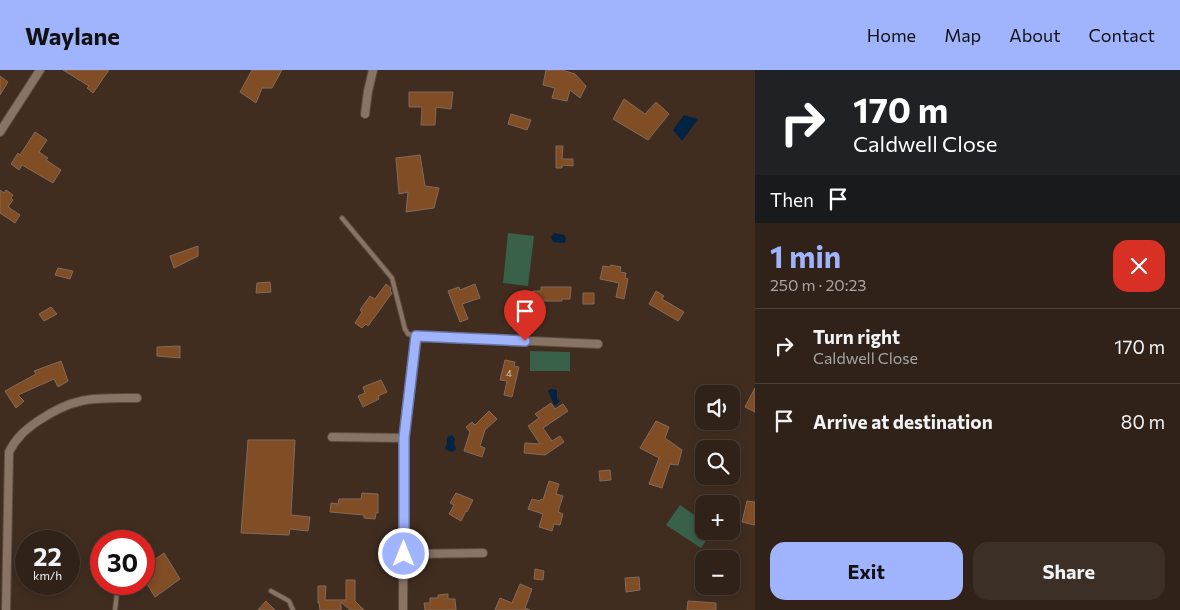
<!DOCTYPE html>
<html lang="en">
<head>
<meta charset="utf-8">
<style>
	body { margin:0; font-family:Commissioner,sans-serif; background:#3c2f25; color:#f1f3f6; height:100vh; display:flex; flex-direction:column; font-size:19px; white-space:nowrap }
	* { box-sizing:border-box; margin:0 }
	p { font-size:16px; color:#a8a4a2 }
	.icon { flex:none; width:28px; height:28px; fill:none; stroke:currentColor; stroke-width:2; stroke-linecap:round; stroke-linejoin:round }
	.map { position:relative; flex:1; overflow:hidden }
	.side { display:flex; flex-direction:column; background:#302218; width:425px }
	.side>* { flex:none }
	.top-card { background:#202124; color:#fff; overflow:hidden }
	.buttons { position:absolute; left:695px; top:315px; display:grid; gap:10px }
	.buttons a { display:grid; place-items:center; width:45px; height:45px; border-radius:10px; background:#302218; box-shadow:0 2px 8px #0003,0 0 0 1px #4b3f37; font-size:25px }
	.speed { position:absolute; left:15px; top:460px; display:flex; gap:10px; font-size:25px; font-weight:700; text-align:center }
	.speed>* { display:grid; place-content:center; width:65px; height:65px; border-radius:50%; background:#302218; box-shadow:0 2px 8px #0003,0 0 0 1px #4b3f37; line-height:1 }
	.speed small { font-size:12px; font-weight:400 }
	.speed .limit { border:8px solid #d22; background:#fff; color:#111 }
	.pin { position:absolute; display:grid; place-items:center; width:42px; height:42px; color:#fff; margin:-51px -21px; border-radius:50% 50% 50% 0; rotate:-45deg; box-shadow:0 0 5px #0007 }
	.pin .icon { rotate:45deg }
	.me { position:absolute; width:55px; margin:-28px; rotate:0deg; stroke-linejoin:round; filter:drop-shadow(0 0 4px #0008) }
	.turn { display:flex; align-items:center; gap:18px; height:105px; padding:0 15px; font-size:22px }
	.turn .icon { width:65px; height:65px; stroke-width:2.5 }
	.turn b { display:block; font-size:35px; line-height:42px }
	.then { display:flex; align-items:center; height:48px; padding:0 15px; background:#0003; gap:10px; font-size:19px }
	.round { display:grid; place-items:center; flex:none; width:52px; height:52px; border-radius:15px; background:#3c2f25 }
	.summary { display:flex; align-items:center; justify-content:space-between; height:85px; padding:0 15px }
	h1 { font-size:30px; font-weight:700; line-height:38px; color:#a0b3fd }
	.action { display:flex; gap:10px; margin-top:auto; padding:10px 15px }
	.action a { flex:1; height:58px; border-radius:15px; background:#a0b3fd; color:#111; font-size:20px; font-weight:700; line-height:58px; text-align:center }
	.action a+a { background:#3c2f25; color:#f1f3f6 }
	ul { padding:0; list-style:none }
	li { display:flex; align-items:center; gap:15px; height:75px; padding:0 15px; border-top:1px solid #4b3f37 }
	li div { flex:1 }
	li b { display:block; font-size:19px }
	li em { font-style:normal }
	header { display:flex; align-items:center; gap:30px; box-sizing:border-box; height:70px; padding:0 25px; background:#a0b3fd; color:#111 }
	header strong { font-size:24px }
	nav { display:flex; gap:28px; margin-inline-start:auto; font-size:18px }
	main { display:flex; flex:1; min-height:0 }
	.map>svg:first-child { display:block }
</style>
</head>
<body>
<header>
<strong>Waylane</strong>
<nav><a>Home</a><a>Map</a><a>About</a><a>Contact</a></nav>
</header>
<main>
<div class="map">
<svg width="755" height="540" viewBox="0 0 755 540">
	<rect width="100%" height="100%" fill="#402d20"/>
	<path fill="#396048" d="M508,163L534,166L528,216L503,213Z
		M530,281L570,282V301H530Z
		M680,435L704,452V461H713L701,478L666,455Z"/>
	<path fill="#032343" d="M684,45L698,49L682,71L673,60Z
		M554,163L564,165L566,168L565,173L553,172L551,167Z
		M551,319L557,320V329L560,331L556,335H554L548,321Z
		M452,365L455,369L454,373L456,380L452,382L446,380L445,378L447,374V367Z"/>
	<path fill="#804d25" stroke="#816b5d" d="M63,0H109L93,23L87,18L89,16Z
		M252,0H282L272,18H262L256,33L240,22Z
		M546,0H562L575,4L586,16L580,28L570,20L567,31L552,28L555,18L543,15Z
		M0,6L8,12L0,25Z
		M409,22H453L451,39L436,37L435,55H421L422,37H409Z
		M624,29L645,44L656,32L669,44L648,70L613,49Z
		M511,44L531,50L527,60L508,54Z
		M35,62L47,70L39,82L48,88L46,90L61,100L53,113L22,95L19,100L11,94L18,83L20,85Z
		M556,76H563L562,89H573V96L562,95V98H556Z
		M420,85L425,116L439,118L434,138L406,142L408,122L399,124L396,88Z
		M0,120L4,123L6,120L13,125L11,128L13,130L8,137L20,145L15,153L0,143Z
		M198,176V186L174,198L170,186Z
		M611,195L621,197L620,202L626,203L625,208L628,209L624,229L616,227L619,213L600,209L603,196L610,197Z
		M58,198L73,201L70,209L55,205Z
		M270,212L271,222L256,223L257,213Z
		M386,214L391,218L390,221L392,223L368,256L366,254L362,258L355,253L362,242L360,240L370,226L375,229Z
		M475,214L480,228L462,234L468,249L460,252L448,221L459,217L460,220Z
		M541,217H571L570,229H562V231H537L536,254L527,253L528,237H525V229H533V221H541Z
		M656,221L664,226L662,229L684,242L678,251L649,234Z
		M583,223H594V234H583Z
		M51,237L57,244L44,251L39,244Z
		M180,276V288L157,286V277Z
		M505,290L515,292L514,296L519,297L512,327L504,325L507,311L500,310Z
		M61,291L68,311L58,317L54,309L18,325L24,331L16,338L5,321L36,304L34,301Z
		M381,310L387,322L378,326L379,329L363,337L358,326L365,323L363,317Z
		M755,318V342L745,337Z
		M551,333L555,339L563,334L568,341L543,358L552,371L560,366L564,372L545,385L524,383L525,373L540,374L528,356L539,348L535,344Z
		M489,341L497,349L485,360L480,376L485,378L482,387L464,381L470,362L466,357L472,352L475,355Z
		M656,351L669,357L665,368L682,380L678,395L670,394L662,418L649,414L659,388L640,378Z
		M248,370H295L291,445L310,447L308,461L290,459L289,465L241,463Z
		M610,400L611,410L600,411L599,401Z
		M549,411L559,414L556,424L563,426L558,442L563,444L560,455L554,454L552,461L539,457L543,444L528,439L532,429L540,431L541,429L543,430Z
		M362,423L378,424V443H376L375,449L364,448V445L330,442L331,433L338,434L339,429H361Z
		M456,423L473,430L467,442L466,441L461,451L449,444L454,435L450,433Z
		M747,431L755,432V455L742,452Z
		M164,483L180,509L155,527L144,509V497Z
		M535,499L544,501L543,510L534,509Z
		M639,507L640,520L626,522L625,508Z
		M346,510H355V531L364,540H350L341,532V540H320L319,533H318V516H326L325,530H346Z
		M520,514L532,519L525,538L530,540H495L500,528L512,533Z
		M448,524V529H455L456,540H425L424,533H430V528H438V525Z
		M266,531L275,540H258Z
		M688,531L716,533V540H687Z"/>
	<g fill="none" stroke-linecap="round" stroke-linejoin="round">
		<g stroke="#5c4c41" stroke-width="6">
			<path id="service" d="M342,148L392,208L405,259L408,264L416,266
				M271,521L289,531L293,540
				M115,540L118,514"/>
		</g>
		<g stroke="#5c4c41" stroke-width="10">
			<path id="minor" d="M365,44L368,21L373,0
				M0,62L40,0
				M332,367L404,368
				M404,484L483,483
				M6,540L9,382C16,368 25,360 38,351C75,326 94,328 137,328
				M403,540L404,368L416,266L598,274"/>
		</g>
		<use href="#service" stroke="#897364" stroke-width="4"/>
		<use href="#minor" stroke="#897364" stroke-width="8"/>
	</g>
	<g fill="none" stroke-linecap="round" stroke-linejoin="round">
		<g stroke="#6874a4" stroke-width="12">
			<path id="route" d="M404,484V368L416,266L525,271"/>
		</g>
		<use href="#route" stroke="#a0b3fd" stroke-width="9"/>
	</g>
	<g text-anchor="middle" stroke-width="5" stroke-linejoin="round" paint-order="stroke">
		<g font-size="10" fill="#d9c3b3">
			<text x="509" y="307">4</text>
		</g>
	</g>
</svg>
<div class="buttons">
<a><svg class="icon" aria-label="sound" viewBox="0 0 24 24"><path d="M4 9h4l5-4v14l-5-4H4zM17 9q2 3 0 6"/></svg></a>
<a><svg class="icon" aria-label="search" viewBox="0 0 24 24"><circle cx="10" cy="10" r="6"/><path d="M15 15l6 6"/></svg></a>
<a>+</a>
<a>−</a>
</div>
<div class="speed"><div>22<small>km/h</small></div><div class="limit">30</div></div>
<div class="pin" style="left:525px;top:271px;background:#d93025"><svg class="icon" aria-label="arrive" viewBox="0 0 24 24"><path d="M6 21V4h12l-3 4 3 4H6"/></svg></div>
<svg class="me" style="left:404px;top:484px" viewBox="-20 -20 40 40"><circle r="17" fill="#a0b3fd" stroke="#fff" stroke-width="3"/><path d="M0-11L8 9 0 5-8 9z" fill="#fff"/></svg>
</div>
<section class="side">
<div class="top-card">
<div class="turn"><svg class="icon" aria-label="right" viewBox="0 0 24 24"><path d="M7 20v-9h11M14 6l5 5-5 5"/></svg><div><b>170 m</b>Caldwell Close</div></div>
<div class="then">Then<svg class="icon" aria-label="arrive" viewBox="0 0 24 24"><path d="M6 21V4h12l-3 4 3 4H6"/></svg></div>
</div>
<div class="summary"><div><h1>1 min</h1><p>250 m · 20:23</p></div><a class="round" style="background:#d93025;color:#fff"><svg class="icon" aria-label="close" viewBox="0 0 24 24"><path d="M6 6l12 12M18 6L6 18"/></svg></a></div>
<ul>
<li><svg class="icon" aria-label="right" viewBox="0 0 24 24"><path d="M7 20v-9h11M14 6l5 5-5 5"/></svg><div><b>Turn right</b><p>Caldwell Close</p></div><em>170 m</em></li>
<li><svg class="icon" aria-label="arrive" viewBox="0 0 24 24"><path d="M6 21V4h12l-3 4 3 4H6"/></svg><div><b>Arrive at destination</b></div><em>80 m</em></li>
</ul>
<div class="action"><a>Exit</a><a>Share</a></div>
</section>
</main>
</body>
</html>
